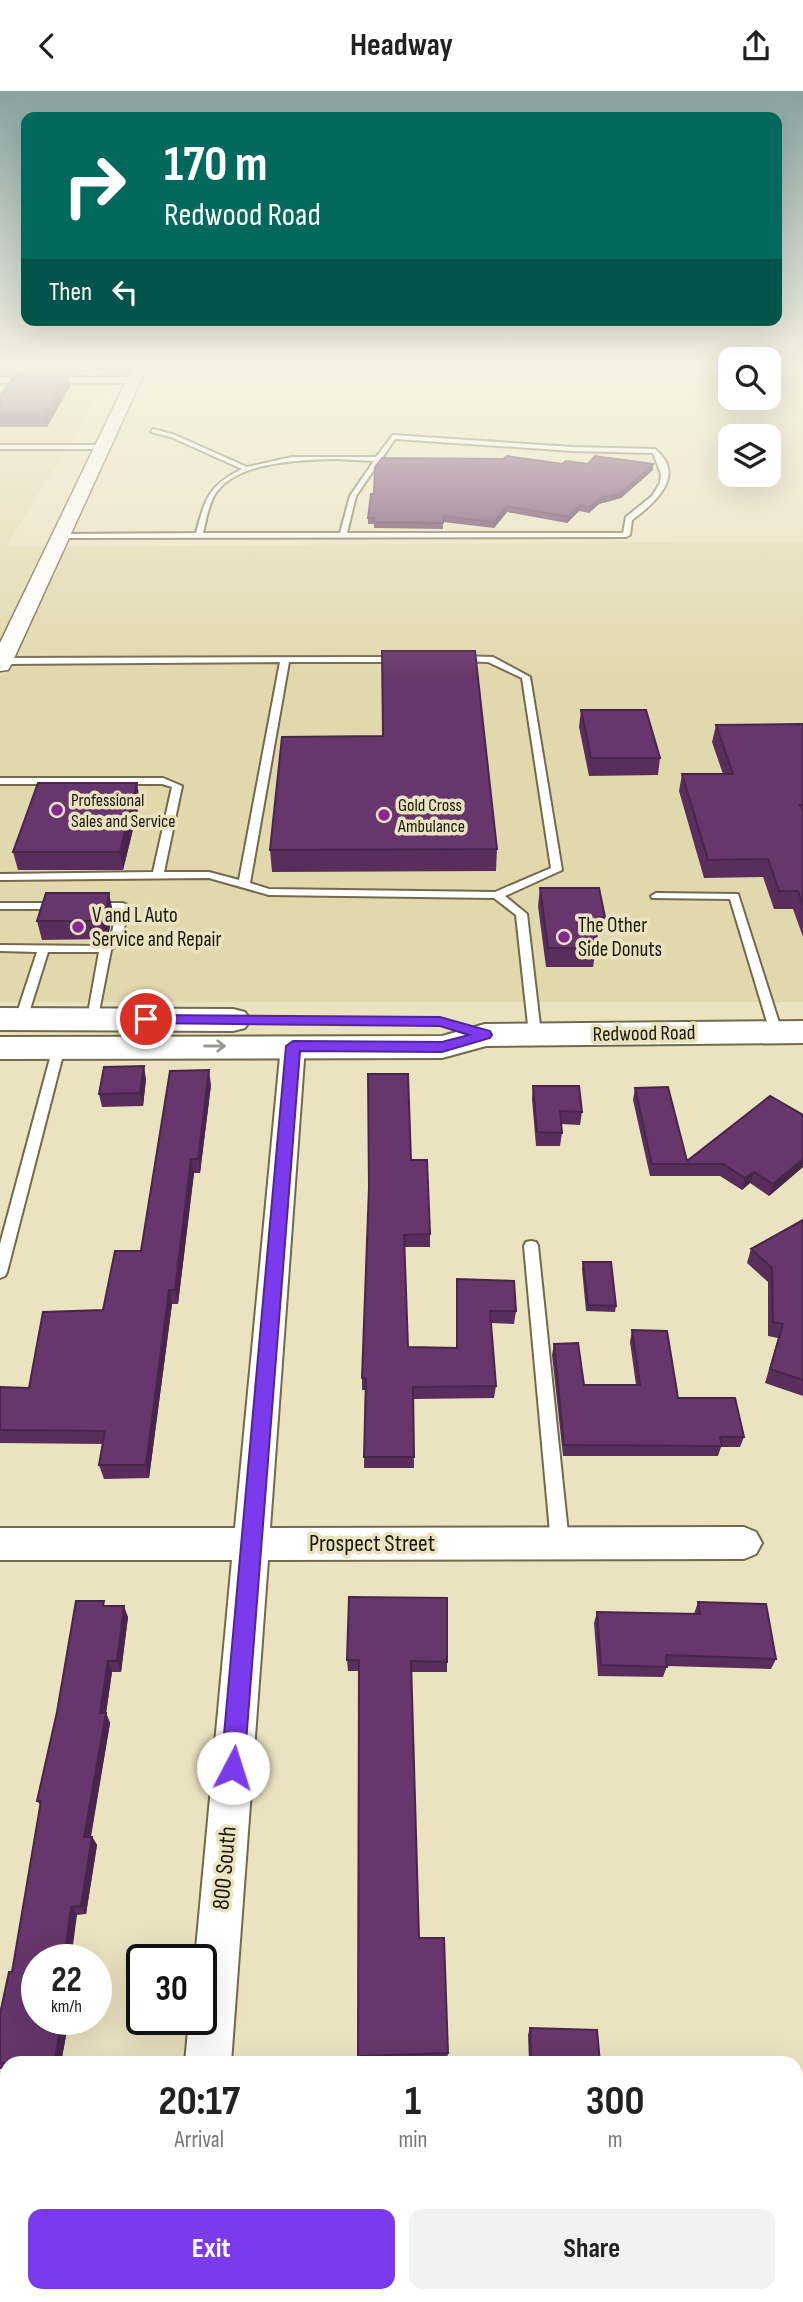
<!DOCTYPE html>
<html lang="en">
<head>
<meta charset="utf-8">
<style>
	body { margin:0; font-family:"Sofia Sans Condensed",sans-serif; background:#f2f2f2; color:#222; height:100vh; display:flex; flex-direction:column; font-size:26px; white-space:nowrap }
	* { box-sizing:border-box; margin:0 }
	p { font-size:23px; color:#767676 }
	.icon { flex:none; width:38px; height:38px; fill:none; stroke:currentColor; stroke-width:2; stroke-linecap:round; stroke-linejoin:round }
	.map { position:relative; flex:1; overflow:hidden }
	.panel { position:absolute; left:0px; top:1965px; width:803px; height:247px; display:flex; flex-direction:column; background:#fff; border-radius:21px 21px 0 0; box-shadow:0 7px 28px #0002 }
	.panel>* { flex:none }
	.guide { position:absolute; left:21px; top:21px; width:761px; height:214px; border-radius:14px; box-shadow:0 7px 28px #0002; background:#00695c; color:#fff; overflow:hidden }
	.buttons { position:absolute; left:718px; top:256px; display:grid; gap:14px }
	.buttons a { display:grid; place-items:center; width:63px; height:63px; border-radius:14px; background:#fff; box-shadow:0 7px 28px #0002; font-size:35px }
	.speed { position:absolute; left:21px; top:1853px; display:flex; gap:14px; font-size:35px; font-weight:700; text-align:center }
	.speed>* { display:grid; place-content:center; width:91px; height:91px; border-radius:50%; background:#fff; box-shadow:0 7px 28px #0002; line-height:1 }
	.speed small { font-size:18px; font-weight:400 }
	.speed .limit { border:4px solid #111; border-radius:10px; background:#fff; color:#111 }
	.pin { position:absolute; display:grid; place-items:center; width:60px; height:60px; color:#fff; margin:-30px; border:4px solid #fff; border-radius:50%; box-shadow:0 2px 7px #0007 }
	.me { position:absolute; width:77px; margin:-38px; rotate:5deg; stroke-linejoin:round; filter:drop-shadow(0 0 5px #0008) }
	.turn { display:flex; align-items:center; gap:24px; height:147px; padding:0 28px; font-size:32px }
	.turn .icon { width:91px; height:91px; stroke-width:2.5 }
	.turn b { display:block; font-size:49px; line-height:60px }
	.then { display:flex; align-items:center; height:66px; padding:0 28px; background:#0003; gap:14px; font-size:26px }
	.eta { display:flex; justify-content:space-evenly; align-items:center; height:119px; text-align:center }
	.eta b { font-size:42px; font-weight:700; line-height:49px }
	.primary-button { display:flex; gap:14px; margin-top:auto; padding:14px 28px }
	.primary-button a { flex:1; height:80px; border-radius:14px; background:#7c3aed; color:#fff; font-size:28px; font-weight:700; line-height:80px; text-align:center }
	.primary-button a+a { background:#f2f2f2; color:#222 }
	header { display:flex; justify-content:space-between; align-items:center; height:91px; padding:0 28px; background:#fff; font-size:32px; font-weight:700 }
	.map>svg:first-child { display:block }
</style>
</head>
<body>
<header><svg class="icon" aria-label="back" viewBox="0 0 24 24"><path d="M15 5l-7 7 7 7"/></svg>Headway<svg class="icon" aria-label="share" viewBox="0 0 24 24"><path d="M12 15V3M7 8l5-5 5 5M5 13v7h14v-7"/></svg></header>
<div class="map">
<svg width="803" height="2211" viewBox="0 0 803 2211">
	<rect width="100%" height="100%" fill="#ebe2c0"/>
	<path fill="#e2d8ae" d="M0,276H116L6,456L803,450V911H0Z"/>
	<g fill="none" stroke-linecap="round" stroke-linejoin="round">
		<g stroke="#716a4b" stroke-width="4">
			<path id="service" d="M77,276H105L65,281L62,279Z
				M153,338L175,344L247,376L292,366H376L393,344L573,356L655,358C687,384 655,412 632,429L630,444L626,446L58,447V443H61L196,442C205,408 209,394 242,378L171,346L151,341ZM395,348L573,360L653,362L661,383L660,392L652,405L626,426L623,442H347L356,405ZM336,368L374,370L350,405L340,442H203C206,430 208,416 214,405C234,370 301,369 336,368Z
				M0,354H104L107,356L104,358H0Z
				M458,565L493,566L530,586L562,779L505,805L527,823L541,943L539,946H531L529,943L516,824L494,807L269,804L209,787L0,789V783L153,781L172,696L162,693H0V687H163L182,695L164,781H209L239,789L280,571L2,573L0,572L2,567L402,566L403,568L399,571H289L250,792L269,798L495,801L551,777L522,587L488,571L455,570V566Z
				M656,802L738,803L782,941L780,944L776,945L770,941L730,808L652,807L651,805Z
				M0,812H62L68,815L62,818H0Z
				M123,812L129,815L122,847L111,859L97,931L93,932L87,928L99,861H48L27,928L21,932L17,931L15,928L37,861L0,860V854L102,855L111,846L117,818H92L86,815L92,812Z
				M59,952L65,956L7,1181L5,1185L0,1187V1153L53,956Z
				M531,1150L536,1151L538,1155L569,1452L566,1458L560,1460L554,1458L551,1452L524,1155L526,1151Z"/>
		</g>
		<g stroke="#716a4b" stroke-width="4">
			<path id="minor" d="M0,286H135L141,289L135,292H0Z
				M293,947L302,949L305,955L270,1437L744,1436L756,1441L762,1452L756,1463L744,1468L268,1469L231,1972H185L189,1928H201V1869H195L232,1469H0V1437H235L281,955L284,949Z
				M164,2205H214V2211H164Z"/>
		</g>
		<g stroke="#716a4b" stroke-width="3">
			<path id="tertiary" d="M133,276H147L11,574L8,579L0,580V552Z"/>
		</g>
		<g stroke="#716a4b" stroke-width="4">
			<path id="primary" d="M0,917L233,918L245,921L250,929L245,937L233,940L0,939Z
				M803,930V952L486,955L442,967L0,968V946L442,945L485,933Z"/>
		</g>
		<use href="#service" fill="#fff" fill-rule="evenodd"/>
		<use href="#minor" fill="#fff" fill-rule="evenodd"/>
		<use href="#tertiary" fill="#fff" fill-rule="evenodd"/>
		<use href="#primary" fill="#fff" fill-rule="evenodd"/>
	</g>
	<path fill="#592e5d" d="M25,276H69L63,277L64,282H68L70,295L47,336H0V305L26,282Z
		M562,373H588L653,379L621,407L599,413L589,422L579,420L567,432L507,421L494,437L443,431V438L374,437V433H368V427L374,403Z
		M581,619L660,667L658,684L589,685L579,636Z
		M803,633V846L793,818H774L763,786L704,787L679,700L682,683H723L712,651L716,634Z
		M140,710L123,779H18L13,761Z
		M497,758L496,780L272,781L270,759Z
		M540,797L605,826L602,844H598L597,850H594L596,857L593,876H546L538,815Z
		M113,821L108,845L105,848L42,849L37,830Z
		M146,988L143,1015L102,1016L99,1003Z
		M211,994L200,1082H194L178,1213H172L149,1387L104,1388L99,1374L103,1353L0,1352V1296L29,1297L103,1219L141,1160Z
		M533,995L582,1021L580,1034L561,1033L562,1042L560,1055H536L532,1008Z
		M635,997L687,1070L803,1024V1076L769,1105L750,1092L742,1099L720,1085H650L633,1009Z
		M411,1069L430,1143V1156H404L408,1256L456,1257L457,1188L516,1220L514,1233L491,1232L496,1295L494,1307L413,1308L414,1377H364L365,1299H362V1287Z
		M803,1129V1305L765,1292L778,1247L768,1245V1191L747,1172L751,1158Z
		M583,1171L616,1215L615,1221L586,1220L582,1178Z
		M632,1239L678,1307L744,1346L740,1356H721L718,1365H563L552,1264L554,1253L584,1294H636L630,1251Z
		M698,1511L776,1568L771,1578L667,1575L663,1586L598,1585L594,1532L597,1521L694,1523Z
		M106,1515L128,1526L121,1581H112L106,1622L110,1632L91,1746H92L97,1754L86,1823L77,1824L37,1928H69L61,1972H7V1978H0V1923L12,1881L41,1715L37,1710Z
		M347,1569L447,1571V1581H411L419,1847L448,1962L447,1968L359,1970V1580H348Z
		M530,1937L600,1972H529L528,1944Z"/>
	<path fill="#48264c" d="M68,282L70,295L47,336L45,323Z
		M653,373V379L621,407L599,413L589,422L590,416L600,407Z
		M580,414L579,420L567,432L568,426Z
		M507,415V421L494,437V431Z
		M137,692L140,710L123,779L120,761Z
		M109,802L113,821L108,845L105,848L101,830Z
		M144,975L146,988L143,1015L140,1002Z
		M209,979L211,994L200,1082L198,1068Z
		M191,1068L194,1082L178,1213L175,1199Z
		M803,1068V1076L769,1105L773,1093Z
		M754,1081L750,1092L742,1099L745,1087Z
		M169,1199L172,1213L149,1387L146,1374Z
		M124,1515L128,1526L121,1581L117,1570Z
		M108,1570L112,1581L106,1622L110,1632L89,1754L84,1746L100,1622Z
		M92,1746L97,1754L86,1823L81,1815Z
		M71,1816L77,1824L71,1869H64Z
		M62,1928H69L61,1972H54Z
		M44,2205H54L53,2211H43Z"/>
	<path fill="#67366c" stroke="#48264c" stroke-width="2" d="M16,282H68L45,323H0V305Z
		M507,365L562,373L566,370L588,373L595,365L653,373L621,402L600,407L590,416L580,414L568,426L507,415L494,431L444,425L443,432L374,431V427H368L371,403H374L375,376L382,367L503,368Z
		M382,560H475L497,758L270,759L282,646L383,645Z
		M581,619H646L660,667H591Z
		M803,633V714H800L803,720V814L798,800H779L768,768L708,769L682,683H733L716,634Z
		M38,692H137L120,761H13Z
		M540,797H599L605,826H599L600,831H591L596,857H548Z
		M46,802H109L105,827L101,830H37Z
		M144,975L140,1002L99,1003L104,976Z
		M209,979L198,1068H191L175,1199H169L146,1374H99L105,1340L0,1339V1296L29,1297L43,1221L103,1219L115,1160H141L170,980Z
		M368,983H408L411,1069H427L430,1143L404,1144L408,1256L457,1257V1188L514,1190L516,1220H490L496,1295L413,1296L414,1366H364L366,1288L362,1287L369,1096Z
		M533,995H579L582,1021L560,1020L562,1042L537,1041Z
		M668,996L687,1070L770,1005L803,1024V1068L773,1093L754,1081L745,1087L723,1073H652L635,997Z
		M803,1129V1289L770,1278L783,1233L773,1231L772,1177L751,1158Z
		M583,1171H611L616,1215L588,1214Z
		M632,1239L667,1240L678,1307H735L744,1346H720L722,1355L564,1354L554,1253L578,1252L584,1294H640Z
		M349,1506L447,1507V1571L411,1570L419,1847H444L448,1962L358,1965L359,1569H347Z
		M76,1510H104L103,1515H124L117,1570H108L100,1622H106L84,1746H92L81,1815L71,1816L64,1869H37V1928H62L54,1972H0V1923L9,1881H12L41,1710H37L57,1621Z
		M698,1511L766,1513L776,1568L666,1564L667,1576L601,1574L597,1521L700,1523Z
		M530,1937L597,1939L600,1972H531Z
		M0,2041H7V2205H44L43,2211H0Z"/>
	<defs><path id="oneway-shaft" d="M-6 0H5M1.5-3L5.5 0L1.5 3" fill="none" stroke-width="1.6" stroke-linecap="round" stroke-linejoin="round" transform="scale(1.75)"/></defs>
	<use stroke="#989791" href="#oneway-shaft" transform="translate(215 955)"/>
	<linearGradient id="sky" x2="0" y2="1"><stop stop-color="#88a29f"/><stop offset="0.47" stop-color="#f6f2e3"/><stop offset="1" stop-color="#f6f2e3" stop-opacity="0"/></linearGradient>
	<rect width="803" height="586" fill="url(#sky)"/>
	<path fill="#7c3aed" stroke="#51269a" stroke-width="2" d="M146,924L440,926L490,940L492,944L490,947L442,961L300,960L244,1677L241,1685L233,1689L225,1685L221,1677L286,955L293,950L442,951L469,944L440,935L142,932V925Z"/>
	<g fill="#872892" stroke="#ebe2c0" stroke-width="2.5">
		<circle cx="57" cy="719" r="7"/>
		<circle cx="384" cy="724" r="7"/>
		<circle cx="78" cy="836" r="7"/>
		<circle cx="564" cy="846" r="7"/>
	</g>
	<g text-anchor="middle" stroke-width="7" stroke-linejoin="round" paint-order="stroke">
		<g font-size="18" fill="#1a170b" stroke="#ebe2c0" text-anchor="start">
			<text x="71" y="715">Professional<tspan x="71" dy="21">Sales and Service</tspan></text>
			<text x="398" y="720">Gold Cross<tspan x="398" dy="21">Ambulance</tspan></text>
		</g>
		<g font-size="21" fill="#1a170b" stroke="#ebe2c0" text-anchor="start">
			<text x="92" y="831">V and L Auto<tspan x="92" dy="24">Service and Repair</tspan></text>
			<text x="578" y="841">The Other<tspan x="578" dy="24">Side Donuts</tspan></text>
		</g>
		<g font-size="21" fill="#1a170b" stroke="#ebe2c0">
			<text transform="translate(644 942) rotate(-1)" y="7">Redwood Road</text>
		</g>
		<g font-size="24" fill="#1a170b" stroke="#ebe2c0">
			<text x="372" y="1460">Prospect Street</text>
			<text transform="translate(224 1777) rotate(-85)" y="8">800 South</text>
		</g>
	</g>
</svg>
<div class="buttons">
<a><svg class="icon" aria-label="search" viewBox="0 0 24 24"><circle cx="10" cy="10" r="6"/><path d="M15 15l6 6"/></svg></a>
<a><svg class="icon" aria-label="layers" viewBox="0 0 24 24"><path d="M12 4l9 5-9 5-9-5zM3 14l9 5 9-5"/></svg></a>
</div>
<div class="speed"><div>22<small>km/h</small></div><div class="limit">30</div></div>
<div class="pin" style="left:146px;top:928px;background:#d93025"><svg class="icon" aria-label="arrive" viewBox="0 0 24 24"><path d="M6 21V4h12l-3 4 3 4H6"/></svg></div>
<svg class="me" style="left:233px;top:1677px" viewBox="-20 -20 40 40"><circle r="19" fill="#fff"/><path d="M0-13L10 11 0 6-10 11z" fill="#7c3aed"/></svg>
<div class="guide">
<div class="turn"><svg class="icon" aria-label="right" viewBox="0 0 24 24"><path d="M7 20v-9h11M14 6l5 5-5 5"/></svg><div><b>170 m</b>Redwood Road</div></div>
<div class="then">Then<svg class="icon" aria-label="left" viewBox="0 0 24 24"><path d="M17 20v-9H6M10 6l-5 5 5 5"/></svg></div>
</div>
<section class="panel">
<div class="eta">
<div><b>20:17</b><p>Arrival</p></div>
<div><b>1</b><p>min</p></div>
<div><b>300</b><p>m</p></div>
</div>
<div class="primary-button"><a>Exit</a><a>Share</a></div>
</section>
</div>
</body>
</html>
